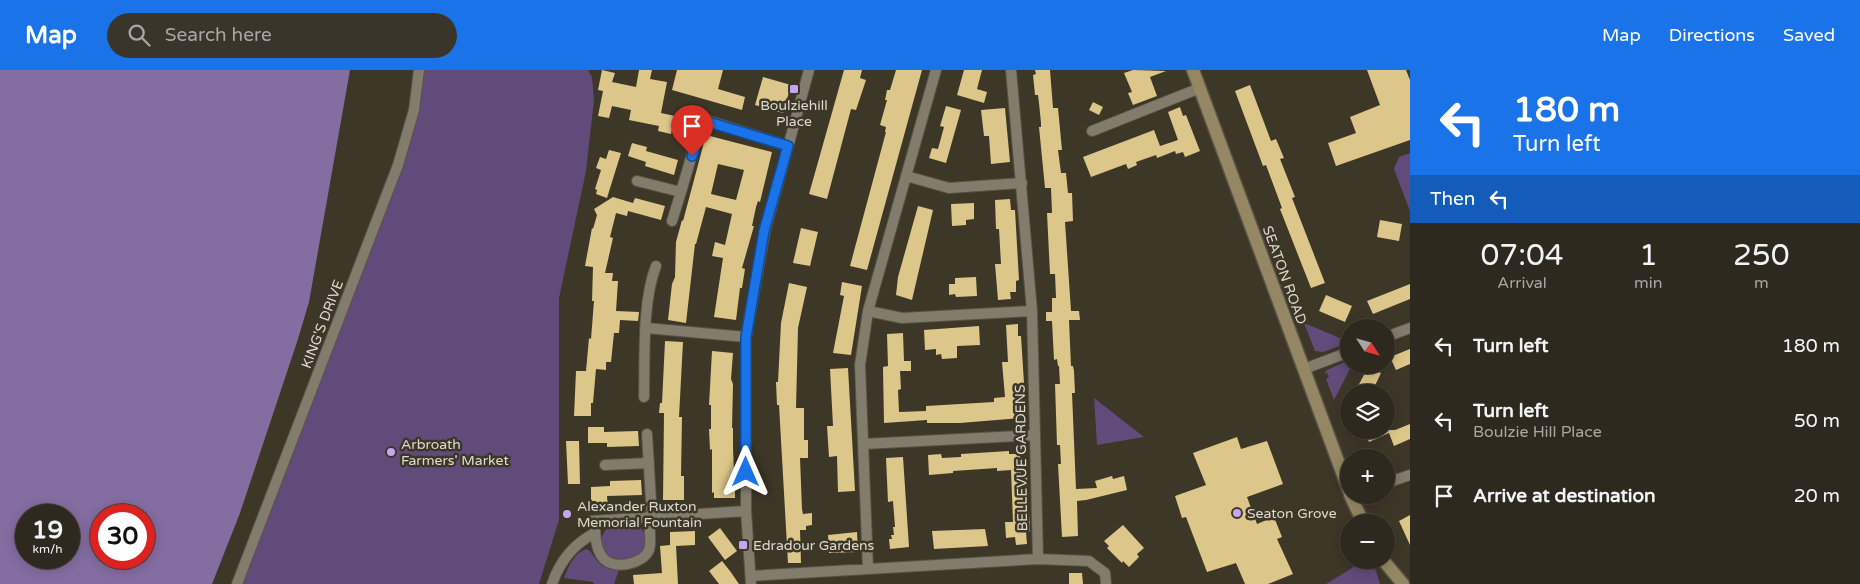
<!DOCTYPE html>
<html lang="en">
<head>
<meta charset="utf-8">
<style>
	body { margin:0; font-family:"Varela Round",sans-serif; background:#3a352b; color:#f1f3f6; height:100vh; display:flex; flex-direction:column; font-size:19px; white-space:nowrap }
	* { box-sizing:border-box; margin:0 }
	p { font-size:16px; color:#a7a6a4 }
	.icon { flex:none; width:28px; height:28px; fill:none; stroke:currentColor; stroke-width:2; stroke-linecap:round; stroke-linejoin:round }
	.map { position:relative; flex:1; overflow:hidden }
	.sheet { display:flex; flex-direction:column; background:#2e291e; width:450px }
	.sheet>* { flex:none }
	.top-card { background:#1a73e8; color:#fff; overflow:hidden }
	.needle { width:32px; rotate:126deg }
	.buttons { position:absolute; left:1340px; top:249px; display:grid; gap:10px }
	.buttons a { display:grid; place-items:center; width:55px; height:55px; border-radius:50%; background:#2e291e; box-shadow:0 2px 12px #0003,0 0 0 1px #49453c; font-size:25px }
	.speed { position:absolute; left:15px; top:434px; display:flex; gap:10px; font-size:25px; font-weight:700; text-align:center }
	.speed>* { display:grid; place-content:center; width:65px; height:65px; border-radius:50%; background:#2e291e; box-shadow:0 2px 12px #0003,0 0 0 1px #49453c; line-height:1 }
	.speed small { font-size:12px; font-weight:400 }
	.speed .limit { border:8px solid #d22; background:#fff; color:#111 }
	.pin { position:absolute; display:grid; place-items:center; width:42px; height:42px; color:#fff; margin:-51px -21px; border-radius:50% 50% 50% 0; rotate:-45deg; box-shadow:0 0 5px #0007 }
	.pin .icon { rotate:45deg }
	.me { position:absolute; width:55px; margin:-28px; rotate:0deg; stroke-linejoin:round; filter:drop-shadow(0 0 4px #0008) }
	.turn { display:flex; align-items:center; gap:18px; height:105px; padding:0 20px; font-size:22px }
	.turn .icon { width:65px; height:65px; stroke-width:2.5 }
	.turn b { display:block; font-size:35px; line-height:42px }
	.then { display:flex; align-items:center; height:48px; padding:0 20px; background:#0003; gap:10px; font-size:19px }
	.eta { display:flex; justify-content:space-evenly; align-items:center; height:85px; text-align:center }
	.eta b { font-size:30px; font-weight:600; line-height:35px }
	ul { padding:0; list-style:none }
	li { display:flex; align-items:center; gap:15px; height:75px; padding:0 20px }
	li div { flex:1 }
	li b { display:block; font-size:19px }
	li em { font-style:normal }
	header { display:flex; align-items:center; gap:30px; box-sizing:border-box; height:70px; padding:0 25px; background:#1a73e8; color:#fff }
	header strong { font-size:24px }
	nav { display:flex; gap:28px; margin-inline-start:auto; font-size:18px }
	.search { width:350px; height:45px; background:#3a352b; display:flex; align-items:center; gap:12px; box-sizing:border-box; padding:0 18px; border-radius:28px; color:#a7a6a4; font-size:19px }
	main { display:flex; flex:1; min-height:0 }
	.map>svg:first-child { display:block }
</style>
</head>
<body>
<header>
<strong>Map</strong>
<div class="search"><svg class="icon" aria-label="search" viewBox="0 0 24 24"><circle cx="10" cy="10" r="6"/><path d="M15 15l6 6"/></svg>Search here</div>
<nav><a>Map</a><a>Directions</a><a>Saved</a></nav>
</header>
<main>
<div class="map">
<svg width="1410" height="514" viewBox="0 0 1410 514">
	<rect width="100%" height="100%" fill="#3d3728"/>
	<path fill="#614b7b" d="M418,0H588L592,7L594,30L586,101L559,228V450L539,514H237L414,40Z
		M1410,83V141L1394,99L1399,87Z
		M1304,253L1347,271V273L1323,282L1315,281Z
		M1349,290V295H1352L1334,330L1326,309L1329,307L1327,303L1324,304L1327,300Z
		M1094,328L1144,367L1097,375Z
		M639,457C645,462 647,466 646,474C643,498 581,494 607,458Z
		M586,479L590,481C600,495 602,498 619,500L614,514H594L593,512L564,508C568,497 574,483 586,479Z
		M1365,490H1367L1376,501L1380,514H1326Z"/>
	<path fill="#846da1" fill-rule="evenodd" d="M0,0H350L309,232L298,269L240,443L212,514H0ZM26,445H69V488H26ZM101,445H144V488H101Z"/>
	<path fill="#ddc68a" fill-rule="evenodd" d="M602,0L615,3L612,12L636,17L639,0H652L650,9L667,12L661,43L675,46L671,64L658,61L659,56L629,50L631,40L612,36L609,48L598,46L603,21L598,20Z
		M677,0H723L718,19L745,27L742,40L672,20Z
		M844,0H862L860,8L866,10L856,40L851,39L827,129L809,124Z
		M896,0H922L867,200L850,196L886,62H885L886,57L880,55L887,30H885L887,20H890Z
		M964,0H982L977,19L987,22L984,33L957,25Z
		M1035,0H1050L1053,38H1058L1062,80H1058L1061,103H1066L1068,123H1072L1073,151L1065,152L1071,241H1079L1080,250H1069L1071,296H1073L1074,301L1075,323H1072L1076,419L1097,418L1095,411L1112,406L1113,409L1124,406L1127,420L1086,430L1077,431L1078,466L1062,467L1058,394H1061L1060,375H1057L1055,314H1060L1059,296H1058L1057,289L1054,290L1052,251H1046V242H1052V228H1056L1055,204H1050L1047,143H1052L1051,118H1045L1039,57H1041V53L1039,33L1038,25H1035L1033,5L1036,4Z
		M1133,0L1166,1L1150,7L1157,26L1133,35L1128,23L1132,22L1124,3Z
		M1367,0H1406L1410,10V70L1336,96L1328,73L1356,63L1350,47L1380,35Z
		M763,7L791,15L783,43L755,35Z
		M1250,15L1271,71L1276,69L1284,88L1280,89L1295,127L1292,128L1325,213L1311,218L1280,139L1282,138L1266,95L1263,96L1235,21Z
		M1093,32L1103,37L1099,45L1089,40Z
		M946,36L961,40L946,93L929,88L932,78L938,79L944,57L940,56Z
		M1180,37L1183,46L1186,45L1200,81L1185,87L1183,82L1176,84L1175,81L1157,88L1156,85L1136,92L1137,95L1128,99L1126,94L1091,107L1083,87L1154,60L1160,76L1178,70L1168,42Z
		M1005,38L1010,92L991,94L989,66H984L981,40Z
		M706,65L772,82L760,132L758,131L756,137L752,156H754L742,198L745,199L742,218H740L736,250L714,247L723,188L712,186L715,172L725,175L732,144L706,137L696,174H695L686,253L668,250L672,214L675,207L676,172L682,150L683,151ZM718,94L744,100L736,130L711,124Z
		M632,73L647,77L646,81L678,90L674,105L645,96L646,92L628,86Z
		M609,80L621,83L607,128L596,124L597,120L595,119L601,100L596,98L600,87L606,89Z
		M613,127L633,133L635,128L665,136L661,150L628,141L627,146L616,143L610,167L613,168L605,203H613L612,211H618L616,241L639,242L638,251L620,250L619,263H614L611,292H606V300L596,299L593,333H591V346H574L576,301H586L589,268L591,269L594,231H592L593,197L585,196L592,158L593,159L597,145L594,139Z
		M1010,129L1011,140H1015L1019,210L1016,211V222H1010L1011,229L998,230L995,194H1001L999,159H996L995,130Z
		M974,133V149L966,150V155L952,156L951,134Z
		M918,136L933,140L912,230L896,225L898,207Z
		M1380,150L1402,154L1399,171L1377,167Z
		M801,158L818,162L810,196L793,193Z
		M976,207L977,226L956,227L955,224L949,225V214H955V208Z
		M842,212L862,216L851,285L833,283L844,226L840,225Z
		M789,213L807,217L798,258L796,338H804V370H808V388H800L802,439L803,444L812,443V455L806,456V460H800L801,493H788L779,335H777L776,312H778L781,253Z
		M1410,214V229L1373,244L1367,231Z
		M1326,225L1352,236L1345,252L1319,241Z
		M1018,254V266H1021L1024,313V337H1021V348L960,353H927V350L884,353L883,297L888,296L887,264L903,263L904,291H911V301H900L901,319L898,320L899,342L926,341V336L994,332V328L1005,327L1002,292H1008L1006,255Z
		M979,256L980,275L957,276V288L942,289L941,284L936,285V279L925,280L924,260Z
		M665,271L683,272L679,347H682L681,406H684V430H663L664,343H659L660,333H662Z
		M1410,279V294L1396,300L1390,287Z
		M712,281L733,283L731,309L733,314L732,358H733V378L734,401H735V428H714V422L712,423V379L710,380L709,359H711V335H709Z
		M1368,297L1381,303L1372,322H1355Z
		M848,298L855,421L838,422L837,386L829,387L827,356H833L830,299Z
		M1410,354V369L1394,376L1389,363L1369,372L1364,360H1395Z
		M588,357H604V362L638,361L639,376L607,377V373H588Z
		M1237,367L1241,379L1267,371L1283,414L1247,427L1257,454L1274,447L1282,467L1277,469L1293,504L1268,514H1245L1236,493L1207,502L1186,447L1182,448L1175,426L1206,415L1193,383Z
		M566,371H579L580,414H568Z
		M1009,381V384H1020L1021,406L1027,405L1030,461L1026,462L1027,474L1016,475L1015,467L1006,468L1005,452H1013L1011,400L997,401V398L953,401V403L929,405L928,385L941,384L942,388L961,387V384Z
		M903,387L909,477L890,479L889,469H892L891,465H894L893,457H895L893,431L888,432L886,388Z
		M641,410L642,425L607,426L608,439H596V431H591V417L610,416V411Z
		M1410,445V475L1399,451Z
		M1123,455L1144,478L1137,484L1139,487L1129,497L1123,491L1122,493L1107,478L1109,476L1104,471Z
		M720,458L737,481L725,490L708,467Z
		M985,459L988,476L934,479L932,461Z
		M695,461V475L676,476L678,514H634L633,505L662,503L660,476L670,475V462Z
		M857,462L858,482L829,483L828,465Z
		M722,491L730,501L739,514H719L709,501Z
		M1069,503H1082L1083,514H1069Z"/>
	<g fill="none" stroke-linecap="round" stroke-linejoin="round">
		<g stroke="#585347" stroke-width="12">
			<path id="street" d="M687,44L788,76
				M1092,61L1200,18
				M906,106L949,118L1022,113
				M637,111L681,122L702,50
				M672,151L681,122
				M868,241L902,248L1032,241
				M646,258L746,267
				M1386,267L1410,258
				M1304,299L1349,282
				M644,327C645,287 642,232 656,196
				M647,364L652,448
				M863,374L1035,365
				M605,395L649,393
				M1386,413L1410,405
				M590,451L746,441
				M595,451C595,463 595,480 604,489C615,500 643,494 649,480C652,471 649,458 649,448
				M1038,489L1089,491L1105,503L1106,514
				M868,499L860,295L868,241L936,0
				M751,506L1038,489L1032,241L1011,0
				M237,514L398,95L414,40L419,0
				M552,514C560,491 573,474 595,463
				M751,514L746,441V267L765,161L809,0"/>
		</g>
		<g stroke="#585347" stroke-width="15">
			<path id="secondary" d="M1193,0L1349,421
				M1350,425L1363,452
				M1383,490L1403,514"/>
		</g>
		<use href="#street" stroke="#827c6c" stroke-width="10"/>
		<use href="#secondary" stroke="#958763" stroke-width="12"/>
	</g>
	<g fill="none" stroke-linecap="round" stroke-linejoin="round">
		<g stroke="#114b97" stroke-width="12">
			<path id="route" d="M692,86L702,50L788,76L764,161L746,267V402"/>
		</g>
		<use href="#route" stroke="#1a73e8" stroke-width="9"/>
	</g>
	<g fill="#c6a6f0" stroke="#3d3728" stroke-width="2">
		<rect x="789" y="14" width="10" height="10" rx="2.5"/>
		<circle cx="391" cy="382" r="5"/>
		<circle cx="1237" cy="443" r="5"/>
		<circle cx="567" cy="444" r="5"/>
		<rect x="738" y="470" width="10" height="10" rx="2.5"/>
	</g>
	<g text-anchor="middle" stroke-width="5" stroke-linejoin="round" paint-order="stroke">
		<g font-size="14" fill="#dddad1" stroke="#3d3728" text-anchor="start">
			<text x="794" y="40" text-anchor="middle">Boulziehill<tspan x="794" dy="16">Place</tspan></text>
			<text x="401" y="379">Arbroath<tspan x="401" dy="16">Farmers' Market</tspan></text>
			<text x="577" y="441">Alexander Ruxton<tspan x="577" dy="16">Memorial Fountain</tspan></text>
			<text x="1247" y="448">Seaton Grove</text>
			<text x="753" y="480">Edradour Gardens</text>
		</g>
		<g font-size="14" fill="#dddad1" stroke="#3d3728">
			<text transform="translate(1285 205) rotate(70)" y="5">SEATON ROAD</text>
			<text transform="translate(322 254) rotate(-69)" y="5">KING'S DRIVE</text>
			<text transform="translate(1021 388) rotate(-91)" y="5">BELLEVUE GARDENS</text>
		</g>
	</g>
</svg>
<div class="buttons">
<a><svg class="needle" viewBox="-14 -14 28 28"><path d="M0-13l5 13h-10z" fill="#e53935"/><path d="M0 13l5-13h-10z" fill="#a7a6a4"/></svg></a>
<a><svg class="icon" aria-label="layers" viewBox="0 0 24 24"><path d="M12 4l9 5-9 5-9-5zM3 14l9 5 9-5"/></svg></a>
<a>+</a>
<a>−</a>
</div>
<div class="speed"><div>19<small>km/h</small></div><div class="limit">30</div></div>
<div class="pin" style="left:692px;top:86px;background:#d93025"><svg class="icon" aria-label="arrive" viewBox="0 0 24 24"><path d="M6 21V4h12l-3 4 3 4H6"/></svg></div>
<svg class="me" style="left:746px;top:402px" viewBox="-20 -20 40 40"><path d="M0-17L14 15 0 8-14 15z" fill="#1a73e8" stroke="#fff" stroke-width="4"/></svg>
</div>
<section class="sheet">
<div class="top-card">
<div class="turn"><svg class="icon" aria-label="left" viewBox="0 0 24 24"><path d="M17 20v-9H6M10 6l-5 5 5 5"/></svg><div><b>180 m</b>Turn left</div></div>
<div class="then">Then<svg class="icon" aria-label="left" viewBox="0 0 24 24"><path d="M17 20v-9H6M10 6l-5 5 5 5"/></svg></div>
</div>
<div class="eta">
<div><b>07:04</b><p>Arrival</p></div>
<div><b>1</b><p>min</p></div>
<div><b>250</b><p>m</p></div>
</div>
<ul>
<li><svg class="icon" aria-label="left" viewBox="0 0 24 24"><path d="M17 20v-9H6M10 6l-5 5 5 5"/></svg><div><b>Turn left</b></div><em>180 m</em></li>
<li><svg class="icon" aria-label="left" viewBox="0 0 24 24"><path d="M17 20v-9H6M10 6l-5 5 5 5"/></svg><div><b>Turn left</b><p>Boulzie Hill Place</p></div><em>50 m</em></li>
<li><svg class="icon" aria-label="arrive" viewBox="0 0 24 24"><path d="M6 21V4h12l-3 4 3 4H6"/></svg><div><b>Arrive at destination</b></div><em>20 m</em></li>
</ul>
</section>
</main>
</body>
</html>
